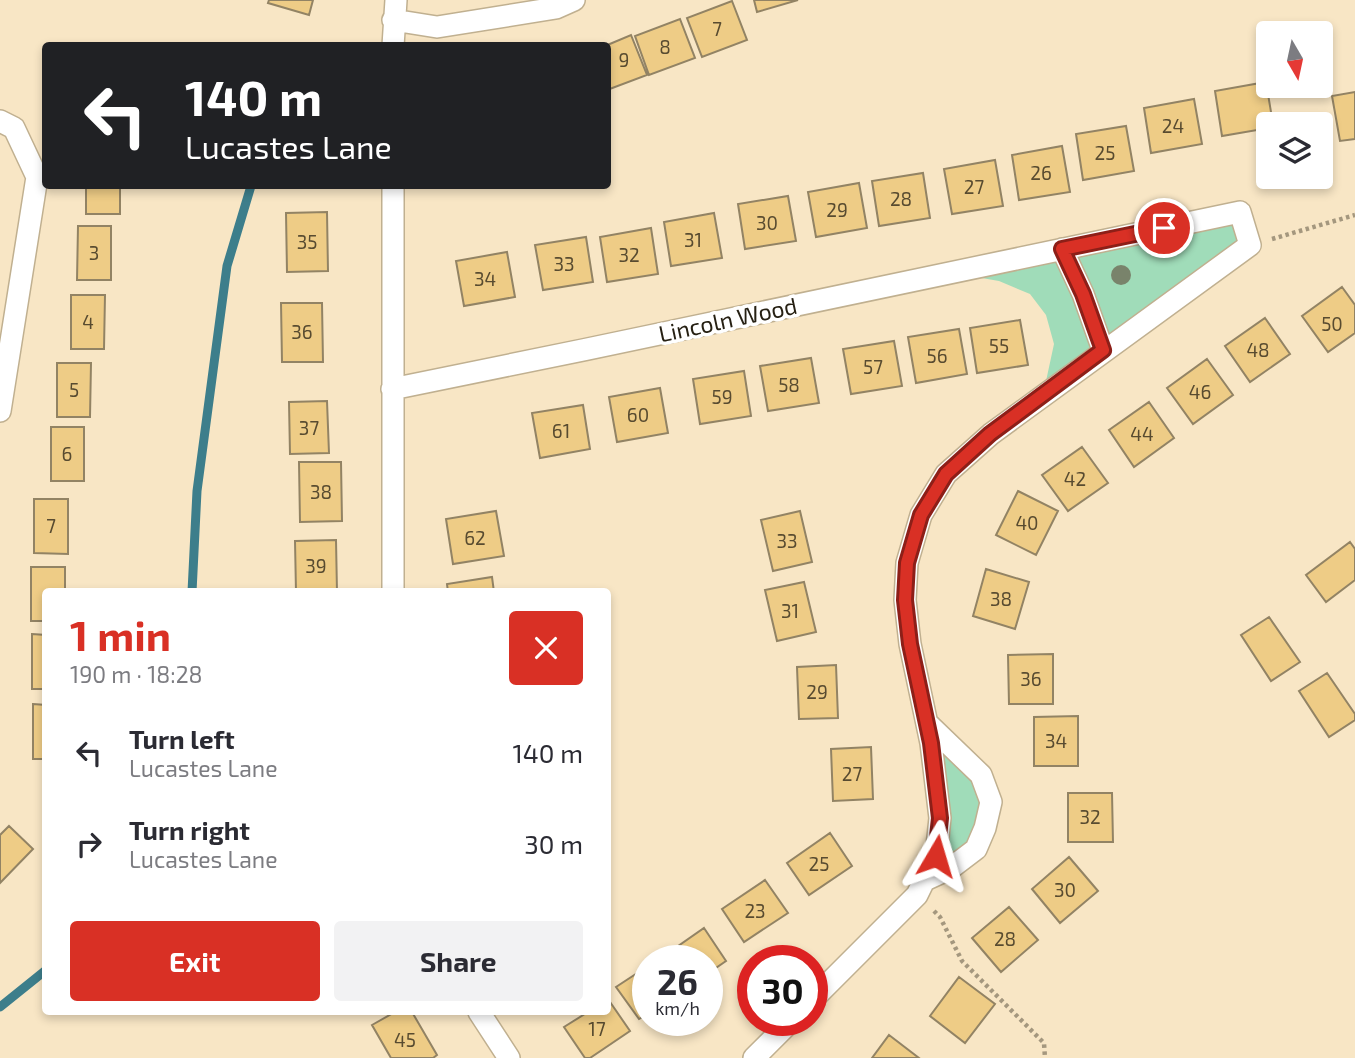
<!DOCTYPE html>
<html lang="en">
<head>
<meta charset="utf-8">
<style>
	body { margin:0; font-family:"Exo 2",sans-serif; background:#f2f2f3; color:#2b2b33; height:100vh; display:flex; flex-direction:column; font-size:26px; white-space:nowrap }
	* { box-sizing:border-box; margin:0 }
	p { font-size:23px; color:#7c7c81 }
	.icon { flex:none; width:38px; height:38px; fill:none; stroke:currentColor; stroke-width:2; stroke-linecap:round; stroke-linejoin:round }
	.map { position:relative; flex:1; overflow:hidden }
	.panel { position:absolute; left:42px; top:588px; width:569px; height:427px; display:flex; flex-direction:column; background:#fff; border-radius:7px; box-shadow:0 4px 10px #0003 }
	.panel>* { flex:none }
	.hud { position:absolute; left:42px; top:42px; width:569px; height:147px; border-radius:7px; box-shadow:0 4px 10px #0003; background:#202124; color:#fff; overflow:hidden }
	.needle { width:46px; rotate:171deg }
	.fabs { position:absolute; left:1256px; top:21px; display:grid; gap:14px }
	.fabs a { display:grid; place-items:center; width:77px; height:77px; border-radius:7px; background:#fff; box-shadow:0 4px 10px #0003; font-size:35px }
	.speed { position:absolute; left:632px; top:945px; display:flex; gap:14px; font-size:35px; font-weight:700; text-align:center }
	.speed>* { display:grid; place-content:center; width:91px; height:91px; border-radius:50%; background:#fff; box-shadow:0 4px 10px #0003; line-height:1 }
	.speed small { font-size:18px; font-weight:400 }
	.speed .limit { border:10px solid #d22; background:#fff; color:#111 }
	.pin { position:absolute; display:grid; place-items:center; width:60px; height:60px; color:#fff; margin:-30px; border:4px solid #fff; border-radius:50%; box-shadow:0 2px 7px #0007 }
	.me { position:absolute; width:77px; margin:-38px; rotate:7deg; stroke-linejoin:round; filter:drop-shadow(0 0 5px #0008) }
	.turn { display:flex; align-items:center; gap:24px; height:147px; padding:0 28px; font-size:32px }
	.turn .icon { width:91px; height:91px; stroke-width:2.5 }
	.turn b { display:block; font-size:49px; line-height:60px }
	.round { display:grid; place-items:center; flex:none; width:74px; height:74px; border-radius:7px; background:#f2f2f3 }
	.headline { display:flex; align-items:center; justify-content:space-between; height:119px; padding:0 28px }
	h1 { font-size:42px; font-weight:700; line-height:52px; color:#d93025 }
	.action { display:flex; gap:14px; margin-top:auto; padding:14px 28px }
	.action a { flex:1; height:80px; border-radius:7px; background:#d93025; color:#fff; font-size:28px; font-weight:700; line-height:80px; text-align:center }
	.action a+a { background:#f2f2f3; color:#2b2b33 }
	ul { padding:0; list-style:none }
	li { display:flex; align-items:center; gap:21px; height:91px; padding:0 28px }
	li div { flex:1 }
	li b { display:block; font-size:26px }
	li em { font-style:normal }
	.map>svg:first-child { display:block }
</style>
</head>
<body>
<div class="map">
<svg width="1355" height="1058" viewBox="0 0 1355 1058">
	<rect width="100%" height="100%" fill="#f8e6c5"/>
	<path fill="#a0dcb9" d="M1240,212L1250,245L1043,395L1054,344L1046,315L1030,294L999,281L947,272Z
		M927,723L991,802L976,849L925,880L936,856Z"/>
	<g fill="none" stroke-linecap="round" stroke-linejoin="round">
		<path stroke="#3d7e8b" stroke-width="9" d="M192,592L197,491L227,266L251,186
			M0,1007L46,970"/>
	</g>
	<path fill="#eecc86" stroke="#928364" stroke-width="2" d="M269,0H313L309,15L268,3Z
		M754,0H798L757,12Z
		M732,1L747,40L702,57L687,18Z
		M680,19L695,58L649,75L635,36Z
		M631,35L647,75L607,90V46H605Z
		M1266,82L1273,124H1269V128L1222,136L1215,91Z
		M1355,92V139L1340,141L1332,96Z
		M1194,99L1202,144L1151,153L1144,108Z
		M1126,126L1134,171L1083,180L1076,134Z
		M1062,146L1070,192L1019,200L1012,155Z
		M995,160L1003,206L952,214L944,169Z
		M923,173L930,218L879,226L872,181Z
		M859,183L867,228L816,237L808,192Z
		M86,186H120V214H86Z
		M788,196L796,241L745,249L738,204Z
		M327,212L328,271L287,272L286,213Z
		M714,213L722,258L671,266L664,222Z
		M78,226H111V280H77Z
		M651,228L658,274L607,282L600,237Z
		M586,237L593,282L543,290L535,245Z
		M507,252L515,297L464,306L456,261Z
		M1342,287L1355,305V333L1328,352L1302,316Z
		M71,295H105L104,349H71Z
		M281,303H322L323,362H282Z
		M1265,318L1290,354L1250,382L1225,346Z
		M1020,320L1028,365L977,373L970,328Z
		M959,329L967,374L916,383L908,337Z
		M894,341L902,386L851,394L843,349Z
		M811,358L819,403L768,411L760,366Z
		M1207,359L1233,395L1193,424L1167,388Z
		M57,363H91L90,417H57Z
		M744,371L751,416L700,424L693,379Z
		M660,388L668,433L617,442L609,397Z
		M327,401L329,453L290,454L289,402Z
		M1149,402L1174,438L1134,467L1109,430Z
		M583,405L590,449L540,458L532,413Z
		M51,427H84V481H51Z
		M1082,447L1108,483L1068,511L1042,475Z
		M299,462H341L342,521L300,522Z
		M1018,491L1058,511L1036,555L996,535Z
		M34,499H68V554L34,553Z
		M496,511L504,556L453,564L446,519Z
		M800,511L812,562L773,571L761,520Z
		M336,540L337,592H296L295,541Z
		M1350,542L1355,549V580L1326,602L1306,575Z
		M31,567H65V592H46V621H31Z
		M986,569L1029,582L1015,629L973,616Z
		M492,577L494,592H448L447,584Z
		M804,582L816,632L777,641L765,590Z
		M1269,617L1300,662L1271,681L1241,635Z
		M32,634L46,635V689H32Z
		M1053,654V704H1009L1008,655Z
		M836,665L838,718L799,719L797,667Z
		M1327,673L1355,714V720L1329,737L1299,691Z
		M33,704L46,705V759H33Z
		M1078,716V766H1034V717Z
		M871,747L873,799L833,801L831,749Z
		M45,773H46V827H44Z
		M1068,793H1112L1113,842H1068Z
		M9,826L33,849L0,883V835Z
		M830,833L852,866L809,895L787,863Z
		M1069,857L1098,891L1060,923L1032,889Z
		M765,880L788,913L744,942L722,909Z
		M1009,907L1038,940L1001,972L972,938Z
		M704,928L726,961L707,974V961H663L661,958Z
		M648,966V1014L639,1019L616,987Z
		M959,977L995,1004L965,1043L930,1016Z
		M608,999L630,1031L590,1058H585L564,1027L588,1012H607Z
		M395,1012H412L437,1055L433,1058H391L372,1025Z
		M889,1035L919,1058H872Z"/>
	<g fill="none" stroke-linecap="round" stroke-linejoin="round">
		<g stroke="#c0b090" stroke-width="24">
			<path id="street" d="M393,20L437,27L556,8L574,0
				M393,46L396,0
				M0,121L14,128L37,177L0,411
				M1062,249L1083,294L1103,350
				M392,389C675,332 957,271 1240,212L1250,245L991,434L946,474L921,515L907,563L905,600L910,644L931,743L940,818L936,856L917,895L812,1000
				M393,592V186
				M925,880L951,868L976,849L985,828L991,802L981,775L927,723
				M479,1012L509,1058
				M754,1058L792,1020"/>
		</g>
		<path stroke="#a4977e" stroke-width="4.5" stroke-dasharray="3.5 3.5" stroke-linecap="butt" d="M1272,239L1355,215
			M934,911L940,917L962,961L1044,1043L1045,1058"/>
		<use href="#street" stroke="#fff" stroke-width="21"/>
	</g>
	<circle fill="#79836b" cx="1121" cy="275" r="10"/>
	<g fill="none" stroke-linecap="round" stroke-linejoin="round">
		<g stroke="#8d1f18" stroke-width="18">
			<path id="route" d="M936,856L940,818L931,743L910,644L905,600L907,563L921,515L946,474L990,434L1103,350L1083,294L1062,249L1164,228"/>
		</g>
		<use href="#route" stroke="#d93025" stroke-width="12"/>
	</g>
	<g text-anchor="middle" stroke-width="7" stroke-linejoin="round" paint-order="stroke">
		<g font-size="19" fill="#584b30">
			<text x="717" y="36">7</text>
			<text x="665" y="54">8</text>
			<text x="624" y="67">9</text>
			<text x="1173" y="133">24</text>
			<text x="1105" y="160">25</text>
			<text x="1041" y="180">26</text>
			<text x="974" y="194">27</text>
			<text x="901" y="206">28</text>
			<text x="837" y="217">29</text>
			<text x="767" y="230">30</text>
			<text x="693" y="247">31</text>
			<text x="307" y="249">35</text>
			<text x="94" y="260">3</text>
			<text x="629" y="262">32</text>
			<text x="564" y="271">33</text>
			<text x="485" y="286">34</text>
			<text x="88" y="329">4</text>
			<text x="1332" y="331">50</text>
			<text x="302" y="339">36</text>
			<text x="999" y="353">55</text>
			<text x="1258" y="357">48</text>
			<text x="937" y="363">56</text>
			<text x="873" y="374">57</text>
			<text x="789" y="392">58</text>
			<text x="74" y="397">5</text>
			<text x="1200" y="399">46</text>
			<text x="722" y="404">59</text>
			<text x="638" y="422">60</text>
			<text x="309" y="435">37</text>
			<text x="561" y="438">61</text>
			<text x="1142" y="441">44</text>
			<text x="67" y="461">6</text>
			<text x="1075" y="486">42</text>
			<text x="321" y="499">38</text>
			<text x="1027" y="530">40</text>
			<text x="51" y="533">7</text>
			<text x="475" y="545">62</text>
			<text x="787" y="548">33</text>
			<text x="316" y="573">39</text>
			<text x="1001" y="606">38</text>
			<text x="790" y="618">31</text>
			<text x="1031" y="686">36</text>
			<text x="817" y="699">29</text>
			<text x="1056" y="748">34</text>
			<text x="852" y="781">27</text>
			<text x="1090" y="824">32</text>
			<text x="819" y="871">25</text>
			<text x="1065" y="897">30</text>
			<text x="755" y="918">23</text>
			<text x="1005" y="946">28</text>
			<text x="597" y="1036">17</text>
			<text x="405" y="1047">45</text>
		</g>
		<g font-size="23" fill="#262013" stroke="#fff">
			<text transform="translate(728 320) rotate(-12)" y="8">Lincoln Wood</text>
		</g>
	</g>
</svg>
<div class="fabs">
<a><svg class="needle" viewBox="-14 -14 28 28"><path d="M0-13l5 13h-10z" fill="#e53935"/><path d="M0 13l5-13h-10z" fill="#7c7c81"/></svg></a>
<a><svg class="icon" aria-label="layers" viewBox="0 0 24 24"><path d="M12 4l9 5-9 5-9-5zM3 14l9 5 9-5"/></svg></a>
</div>
<div class="speed"><div>26<small>km/h</small></div><div class="limit">30</div></div>
<div class="pin" style="left:1164px;top:228px;background:#d93025"><svg class="icon" aria-label="arrive" viewBox="0 0 24 24"><path d="M6 21V4h12l-3 4 3 4H6"/></svg></div>
<svg class="me" style="left:936px;top:856px" viewBox="-20 -20 40 40"><path d="M0-17L14 15 0 8-14 15z" fill="#d93025" stroke="#fff" stroke-width="4"/></svg>
<div class="hud">
<div class="turn"><svg class="icon" aria-label="left" viewBox="0 0 24 24"><path d="M17 20v-9H6M10 6l-5 5 5 5"/></svg><div><b>140 m</b>Lucastes Lane</div></div>
</div>
<section class="panel">
<div class="headline"><div><h1>1 min</h1><p>190 m · 18:28</p></div><a class="round" style="background:#d93025;color:#fff"><svg class="icon" aria-label="close" viewBox="0 0 24 24"><path d="M6 6l12 12M18 6L6 18"/></svg></a></div>
<ul>
<li><svg class="icon" aria-label="left" viewBox="0 0 24 24"><path d="M17 20v-9H6M10 6l-5 5 5 5"/></svg><div><b>Turn left</b><p>Lucastes Lane</p></div><em>140 m</em></li>
<li><svg class="icon" aria-label="right" viewBox="0 0 24 24"><path d="M7 20v-9h11M14 6l5 5-5 5"/></svg><div><b>Turn right</b><p>Lucastes Lane</p></div><em>30 m</em></li>
</ul>
<div class="action"><a>Exit</a><a>Share</a></div>
</section>
</div>
</body>
</html>
